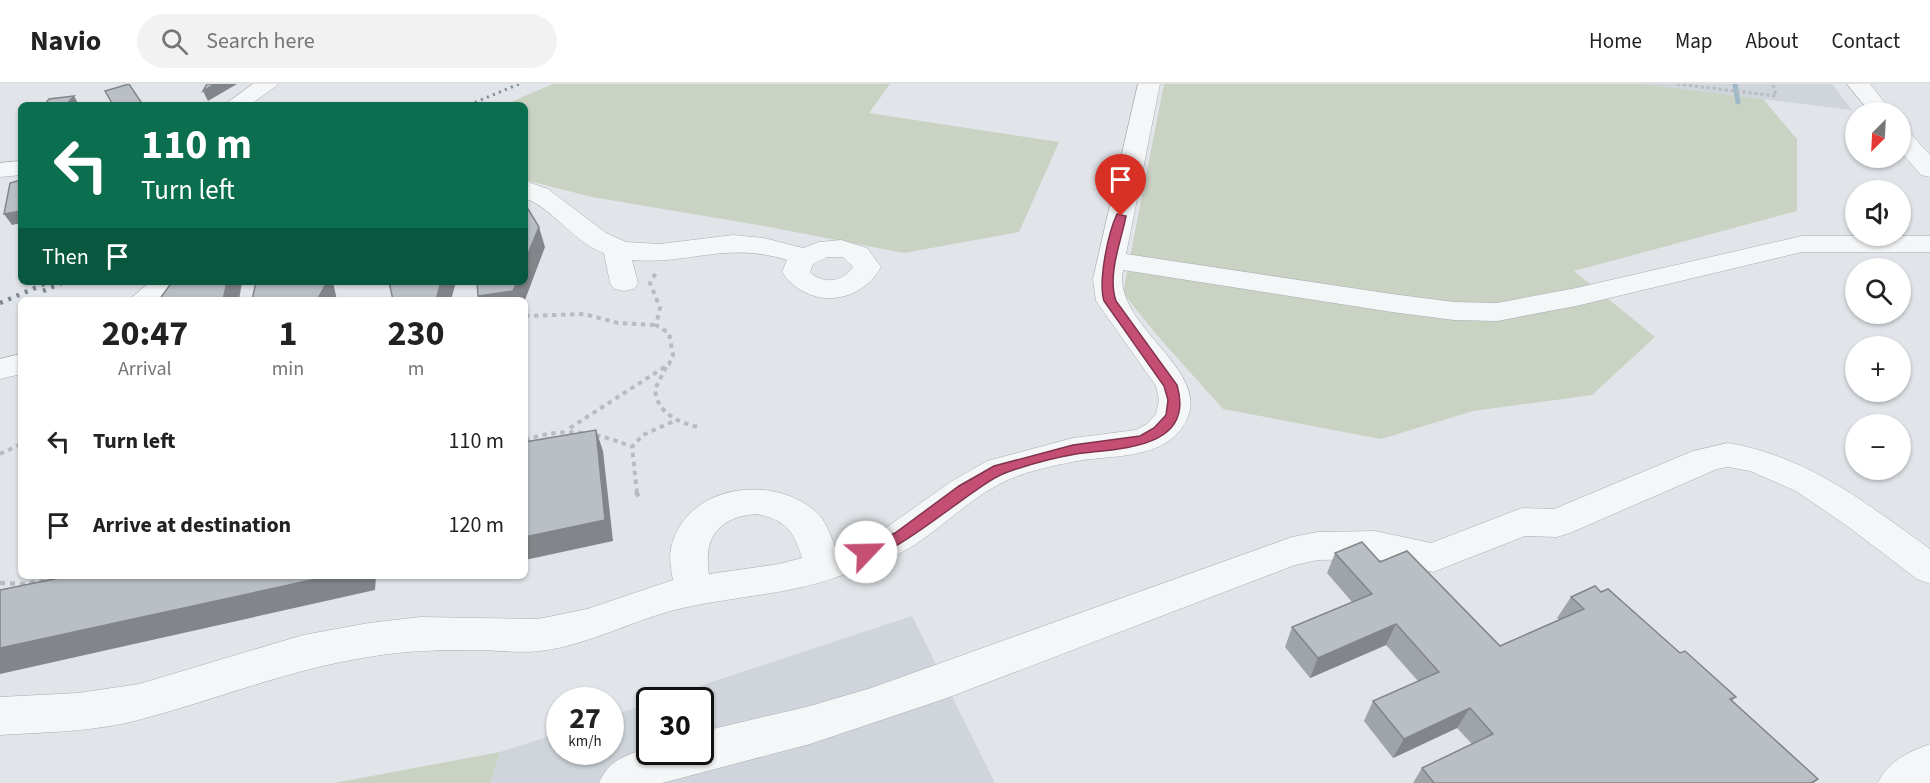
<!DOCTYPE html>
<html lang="en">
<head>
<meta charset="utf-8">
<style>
	body { margin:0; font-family:"Source Sans 3",sans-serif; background:#f2f2f2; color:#222; height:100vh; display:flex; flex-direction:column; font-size:22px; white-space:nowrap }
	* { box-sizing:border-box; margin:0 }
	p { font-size:20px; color:#767676 }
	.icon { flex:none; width:33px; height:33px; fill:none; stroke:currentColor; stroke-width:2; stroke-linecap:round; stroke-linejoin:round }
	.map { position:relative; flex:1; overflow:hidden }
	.sheet { position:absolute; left:18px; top:213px; width:510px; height:282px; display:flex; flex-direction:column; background:#fff; border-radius:9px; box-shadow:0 2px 4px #0004 }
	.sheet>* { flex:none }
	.guide { position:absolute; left:18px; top:18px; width:510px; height:183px; border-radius:9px; box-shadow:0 2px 4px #0004; background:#0b6e4f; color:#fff; overflow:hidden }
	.needle { width:39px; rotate:204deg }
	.tools { position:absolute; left:1845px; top:18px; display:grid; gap:12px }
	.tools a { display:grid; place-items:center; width:66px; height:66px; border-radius:50%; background:#fff; box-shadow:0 2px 4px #0004; font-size:30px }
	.speed { position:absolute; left:546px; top:603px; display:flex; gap:12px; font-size:30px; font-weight:700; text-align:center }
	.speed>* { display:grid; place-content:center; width:78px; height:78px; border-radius:50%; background:#fff; box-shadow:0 2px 4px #0004; line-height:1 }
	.speed small { font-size:15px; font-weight:400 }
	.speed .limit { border:3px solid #111; border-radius:9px; background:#fff; color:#111 }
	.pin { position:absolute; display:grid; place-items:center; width:51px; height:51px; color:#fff; margin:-62px -26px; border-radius:50% 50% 50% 0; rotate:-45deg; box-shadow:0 0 6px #0007 }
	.pin .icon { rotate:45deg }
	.me { position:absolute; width:66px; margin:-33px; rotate:66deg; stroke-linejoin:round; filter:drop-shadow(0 0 4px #0008) }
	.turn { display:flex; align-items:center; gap:21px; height:126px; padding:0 24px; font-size:27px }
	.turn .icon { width:78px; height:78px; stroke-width:2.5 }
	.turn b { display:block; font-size:42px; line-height:51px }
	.then { display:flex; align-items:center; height:57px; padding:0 24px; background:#0003; gap:12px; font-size:22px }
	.eta { display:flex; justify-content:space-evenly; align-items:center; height:102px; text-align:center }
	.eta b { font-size:36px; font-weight:700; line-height:42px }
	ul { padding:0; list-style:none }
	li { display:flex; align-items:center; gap:18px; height:84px; padding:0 24px }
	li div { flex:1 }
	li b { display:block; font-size:22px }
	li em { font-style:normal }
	header { display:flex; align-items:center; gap:36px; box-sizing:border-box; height:84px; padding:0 30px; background:#fff; border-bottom:2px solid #e0e0e0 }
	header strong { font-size:28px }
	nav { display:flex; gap:33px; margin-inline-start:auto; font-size:21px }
	.search { width:420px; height:54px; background:#f2f2f2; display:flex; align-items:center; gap:15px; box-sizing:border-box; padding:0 21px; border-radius:33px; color:#767676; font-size:22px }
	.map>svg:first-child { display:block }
</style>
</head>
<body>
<header>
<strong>Navio</strong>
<div class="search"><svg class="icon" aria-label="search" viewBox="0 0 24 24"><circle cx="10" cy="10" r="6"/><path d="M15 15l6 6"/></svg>Search here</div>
<nav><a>Home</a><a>Map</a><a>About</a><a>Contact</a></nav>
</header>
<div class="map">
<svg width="1930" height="699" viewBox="0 0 1930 699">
	<rect width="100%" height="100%" fill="#e1e5e9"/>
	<path fill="#cfd5db" d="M1642,0H1832L1852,26L1641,0Z
		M912,532L995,699H490L500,668L559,649L560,668H610L611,632L649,619L650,668H700V616H657Z"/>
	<path fill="#c9d2c3" d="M553,0H890L869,29L1059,58L1019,148L904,169L764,142L592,113L525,96V21H504Z
		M1164,0H1642L1763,15L1797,55V127L1574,187L1655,253L1592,311L1473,327L1381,355L1223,325L1156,250L1123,209Z
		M500,668L490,699H334Z"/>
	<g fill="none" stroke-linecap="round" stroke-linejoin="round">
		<path stroke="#9fb8c6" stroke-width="5" d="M1735,0L1738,18"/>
		<g stroke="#a7adb3" stroke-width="1">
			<path id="minor" d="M253,0H279L250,21H224Z
				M1138,0H1160L1126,170L1392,210L1454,218L1497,219L1576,204L1802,152H1930V168H1802L1576,222L1497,237L1454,236L1392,228L1123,186C1112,241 1210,284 1187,335C1167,378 1110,370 1072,378C1052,382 1029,387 1010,395C975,410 947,439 916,460C894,475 862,484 837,493C787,511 735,512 683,524C634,535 590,561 540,567C521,569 501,567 483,566C444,566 407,566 369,573C290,585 218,615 142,635C96,648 47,648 0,651V613L78,609L139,600L303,551L369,539L420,533L538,535L587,525L673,496C671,486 669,475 671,464C685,401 771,389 815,427C825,435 831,451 835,463L887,443L952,397L987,377L1073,354L1136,346L1147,340L1156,330L1159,316L1156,302L1096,217L1093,195ZM756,430C785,435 794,447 802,474L779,480L709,490C703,453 719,433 756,430Z
				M1847,0H1870L1892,28H1870Z
				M1900,45L1908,47L1930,71V93L1921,91L1900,67Z
				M21,77V91L0,93V79Z
				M525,97L548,105L606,149L626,158L660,160L733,151L764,154L803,164L819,158L841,156L867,164L881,183C859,222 807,225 782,188L787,176C726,157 689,181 632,176L638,199L634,205L624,207L614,205L610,199L604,169C573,158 555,126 525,114ZM827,173H843L853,183C843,198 823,201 810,188L813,180Z
				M150,198H182L161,216H129Z
				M21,270V290L0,295V275Z
				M1728,359C1807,372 1866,419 1930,465V500L1917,495L1847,442L1796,407L1750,387L1728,383L1717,385L1570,449L1557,453L1525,452L1433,488L1375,475L1318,476L1295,481L947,614L810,660L662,699H599C609,675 626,672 650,663V668H700V648L810,622L871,604L1292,453L1318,448L1375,447L1431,459L1522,424L1554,425L1693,367Z
				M1930,660V699H1878C1887,678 1908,668 1930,660Z"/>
		</g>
		<path stroke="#b8bcc0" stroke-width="3" stroke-dasharray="3 3" stroke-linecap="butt" d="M1677,0L1776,12L1773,0"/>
		<path stroke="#b8bcc0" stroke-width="4" stroke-dasharray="4.5 4.5" stroke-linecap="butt" d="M525,232L584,230L618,239L656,241
			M666,283L655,305C657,329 677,338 698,343
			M570,344L669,280L673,271L669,249L656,241L660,224L650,199L657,187
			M525,356C564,343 594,347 632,363
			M0,370L21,360
			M637,409L632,363L643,351L674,337"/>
		<path stroke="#b8bcc0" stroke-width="4.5" stroke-dasharray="5 5" stroke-linecap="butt" d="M636,408L639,413
			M0,499L26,500L62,492"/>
		<use href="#minor" fill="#f4f6f7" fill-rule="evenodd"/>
		<path stroke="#7c8791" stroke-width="3" stroke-dasharray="2 4.5" stroke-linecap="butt" d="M469,21L519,0"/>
		<path stroke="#7c8791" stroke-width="4.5" stroke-dasharray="3 6" stroke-linecap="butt" d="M43,207L64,198
			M0,219L49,198"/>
	</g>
	<path fill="#9fa4a9" d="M1335,469L1380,478L1500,562L1560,536L1557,534L1571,513L1601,508L1736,613L1732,617L1818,695L1814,699H1413L1422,684L1472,660L1457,644L1393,674L1364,637L1373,617L1418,597L1386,561L1310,594L1285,563L1292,543L1352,518L1327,489Z"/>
	<path fill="#82868a" d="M215,0H237L208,17L203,7Z
		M74,12L79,21H66Z
		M21,127V139L12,141L4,130Z
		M539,143L545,163L525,216H480L478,212L517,198H525V177Z
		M227,198H242L239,216H223Z
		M327,198H333L337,216H317Z
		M441,198H456L451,216H436Z
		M596,346L603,367L613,457L525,476V453Z
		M330,492H376L375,506L0,590V564Z
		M1396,540L1386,561L1310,594L1318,574Z
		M1470,624L1457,644L1393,674L1404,655Z"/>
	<path fill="#b9bfc5" stroke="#82868a" stroke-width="1.5" d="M129,0L143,21H113L105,7Z
		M207,0H215L203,7Z
		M74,12L66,21H44L49,15Z
		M21,96V127L4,130L10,99Z
		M525,120L539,143L525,177Z
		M172,198H227L223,216H159Z
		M256,198H327L317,216H252Z
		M389,198H441L436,216H393Z
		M477,198H517L513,207L478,212Z
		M596,346L605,436L525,453V358Z
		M1362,458L1380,478L1407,467L1500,562L1584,525L1571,513L1595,502L1601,508L1608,505L1680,569L1685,567L1736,613L1730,615L1818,695L1811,699H1434L1422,684L1493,650L1470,624L1404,655L1373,617L1439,588L1396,540L1318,574L1292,543L1372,510L1335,469Z
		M69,492H330L0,564V506Z"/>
	<path fill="#c54f74" stroke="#80334b" stroke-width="1.5" d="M1117,130L1126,132C1121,158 1107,191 1116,217L1177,301C1196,366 1118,364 1076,370C1053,374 1027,381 1005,389C973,401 889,481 861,472L858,468L861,464L895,449L959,402L994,382L1073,361L1140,352L1154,344L1166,331L1168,316L1164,302L1104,217C1098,197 1108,149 1117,130Z"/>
</svg>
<div class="tools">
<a><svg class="needle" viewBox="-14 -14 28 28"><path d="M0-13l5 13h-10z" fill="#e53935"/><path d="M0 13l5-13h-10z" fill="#767676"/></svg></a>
<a><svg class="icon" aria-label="sound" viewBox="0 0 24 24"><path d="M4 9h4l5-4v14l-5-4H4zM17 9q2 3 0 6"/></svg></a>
<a><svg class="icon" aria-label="search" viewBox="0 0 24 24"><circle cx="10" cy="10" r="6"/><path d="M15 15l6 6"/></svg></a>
<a>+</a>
<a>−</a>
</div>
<div class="speed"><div>27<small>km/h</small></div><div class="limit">30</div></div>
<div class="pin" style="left:1121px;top:132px;background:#d93025"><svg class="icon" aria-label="arrive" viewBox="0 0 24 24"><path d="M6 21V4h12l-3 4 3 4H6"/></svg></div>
<svg class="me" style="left:866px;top:468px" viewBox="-20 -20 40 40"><circle r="19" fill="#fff"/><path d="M0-13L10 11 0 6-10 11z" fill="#c54f74"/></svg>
<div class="guide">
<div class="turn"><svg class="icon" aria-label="left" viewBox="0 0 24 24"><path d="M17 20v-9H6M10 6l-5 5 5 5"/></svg><div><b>110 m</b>Turn left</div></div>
<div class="then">Then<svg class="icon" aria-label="arrive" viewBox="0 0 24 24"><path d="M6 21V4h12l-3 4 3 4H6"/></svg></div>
</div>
<section class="sheet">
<div class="eta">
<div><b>20:47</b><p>Arrival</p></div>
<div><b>1</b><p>min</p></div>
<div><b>230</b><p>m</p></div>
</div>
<ul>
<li><svg class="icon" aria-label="left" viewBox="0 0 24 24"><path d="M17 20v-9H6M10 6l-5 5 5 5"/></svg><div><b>Turn left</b></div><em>110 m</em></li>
<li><svg class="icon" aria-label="arrive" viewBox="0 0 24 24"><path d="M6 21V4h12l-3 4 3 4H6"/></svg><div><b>Arrive at destination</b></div><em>120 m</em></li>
</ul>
</section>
</div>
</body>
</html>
